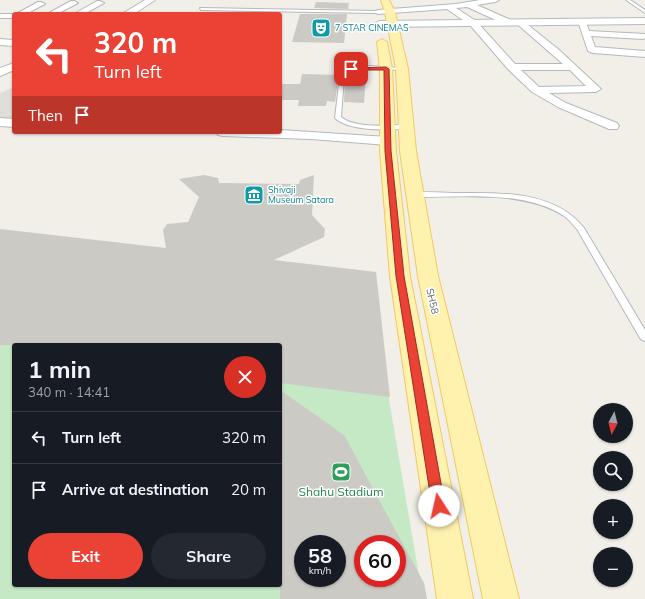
<!DOCTYPE html>
<html lang="en">
<head>
<meta charset="utf-8">
<style>
	body { margin:0; font-family:Mulish,sans-serif; background:#242831; color:#f1f3f6; height:100vh; display:flex; flex-direction:column; font-size:15px; white-space:nowrap }
	* { box-sizing:border-box; margin:0 }
	p { font-size:13px; color:#9ea1a6 }
	.icon { flex:none; width:22px; height:22px; fill:none; stroke:currentColor; stroke-width:2; stroke-linecap:round; stroke-linejoin:round }
	.map { position:relative; flex:1; overflow:hidden }
	.panel { position:absolute; left:12px; top:343px; width:270px; height:244px; display:flex; flex-direction:column; background:#171b24; border-radius:4px; box-shadow:0 1px 3px #0004 }
	.panel>* { flex:none }
	.top-card { position:absolute; left:12px; top:12px; width:270px; height:122px; border-radius:4px; box-shadow:0 1px 3px #0004; background:#ea4335; color:#fff; overflow:hidden }
	.needle { width:26px; rotate:187deg }
	.controls { position:absolute; left:593px; top:403px; display:grid; gap:8px }
	.controls a { display:grid; place-items:center; width:40px; height:40px; border-radius:50%; background:#171b24; box-shadow:0 1px 3px #0004; font-size:20px }
	.speed { position:absolute; left:294px; top:535px; display:flex; gap:8px; font-size:20px; font-weight:700; text-align:center }
	.speed>* { display:grid; place-content:center; width:52px; height:52px; border-radius:50%; background:#171b24; box-shadow:0 1px 3px #0004; line-height:1 }
	.speed small { font-size:10px; font-weight:400 }
	.speed .limit { border:6px solid #d22; background:#fff; color:#111 }
	.pin { position:absolute; display:grid; place-items:center; width:34px; height:34px; color:#fff; margin:-17px; border-radius:8px; box-shadow:0 2px 6px #0006 }
	.me { position:absolute; width:44px; margin:-22px; rotate:350deg; stroke-linejoin:round; filter:drop-shadow(0 0 3px #0008) }
	.turn { display:flex; align-items:center; gap:14px; height:84px; padding:0 16px; font-size:18px }
	.turn .icon { width:52px; height:52px; stroke-width:2.5 }
	.turn b { display:block; font-size:28px; line-height:34px }
	.then { display:flex; align-items:center; height:38px; padding:0 16px; background:#0003; gap:8px; font-size:15px }
	.round { display:grid; place-items:center; flex:none; width:42px; height:42px; border-radius:21px; background:#242831 }
	.summary { display:flex; align-items:center; justify-content:space-between; height:68px; padding:0 16px }
	h1 { font-size:24px; font-weight:700; line-height:30px }
	.primary-button { display:flex; gap:8px; margin-top:auto; padding:8px 16px }
	.primary-button a { flex:1; height:46px; border-radius:24px; background:#ea4335; color:#fff; font-size:16px; font-weight:700; line-height:46px; text-align:center }
	.primary-button a+a { background:#242831; color:#f1f3f6 }
	ul { padding:0; list-style:none }
	li { display:flex; align-items:center; gap:12px; height:52px; padding:0 16px; border-top:1px solid #363941 }
	li div { flex:1 }
	li b { display:block; font-size:15px }
	li em { font-style:normal }
	.map>svg:first-child { display:block }
</style>
</head>
<body>
<div class="map">
<svg width="645" height="599" viewBox="0 0 645 599">
	<rect width="100%" height="100%" fill="#f1efe8"/>
	<path fill="#e0deda" d="M14,87V119H0V93Z"/>
	<path fill="#c5e8c5" fill-rule="evenodd" d="M0,253L27,257L376,276L387,388L423,599H0ZM14,345H280V585H14ZM303,544H337V578H303ZM363,544H397V578H363Z"/>
	<path fill="#cccac5" fill-rule="evenodd" d="M316,2L349,3L348,9L314,8Z
		M300,14H347L344,43L292,42Z
		M302,74L339,75L335,102L327,101L326,106H298L299,100H280V84H300Z
		M349,75H366L364,103L344,102L345,77Z
		M204,175L218,178L219,183L299,184L300,180L314,175L312,215L325,229L324,237L274,260L376,272L390,397L280,383V345H0V229L166,248L163,230L167,224L188,222L199,197L179,179Z
		M280,390L344,435L424,583L427,599H280ZM303,544H337V578H303ZM363,544H397V578H363Z"/>
	<g fill="none" stroke-linecap="round" stroke-linejoin="round">
		<g stroke="#b5b8bc" stroke-width="2">
			<path id="service" d="M626,0H630L645,10V13Z
				M200,8L378,11L380,12L378,13L201,10Z
				M370,66L402,68L404,69L402,70C384,70 359,64 344,76L341,117C356,129 387,125 406,125L408,126V128C391,131 348,131 335,118L340,76C348,67 358,67 370,66Z
				M412,193C426,191 442,193 455,193C499,193 554,190 584,228L645,330V341L642,340L640,338L577,229C573,225 569,219 564,216C525,190 460,197 415,197L411,195Z"/>
		</g>
		<g stroke="#b5b8bc" stroke-width="2">
			<path id="minor" d="M480,0H499L495,2L477,5L513,21L514,23L513,25H507L467,7L456,8L476,21L515,64H563L516,23L520,20L523,21L558,49L601,89L596,92L549,93L566,103L617,123L619,126L617,129H609L558,107L532,92L508,69L470,25L447,9L378,14L374,12L378,10L456,4ZM521,70H570L586,86L539,87Z
				M71,1H74L78,3L57,14H47Z
				M97,1H100L104,3L84,14H74Z
				M38,2H41L45,4L26,14H16Z
				M0,14H16H14V18H0Z
				M579,19H585L589,31L645,34V38L643,39L591,36L595,47L645,51V57L593,53L588,51L578,21Z
				M0,39L14,40V46L0,45Z"/>
		</g>
		<g stroke="#b5b8bc" stroke-width="2">
			<path id="tertiary" d="M0,118L14,119V127L0,126Z
				M280,130L388,137L393,138L395,141L393,144L388,145L311,139L223,136L218,135L216,132H280Z"/>
		</g>
		<g stroke="#b6babf" stroke-width="2">
			<path id="secondary" d="M145,0H155L134,14H122Z
				M645,18V24L379,27L374,24L379,21Z
				M14,63V70L0,76V68Z"/>
		</g>
		<g stroke="#f2c960" stroke-width="2">
			<path id="primary" d="M381,0H389L395,12L408,69L416,151L438,276L519,599H483L418,276L400,151L396,69L385,12Z
				M382,39L387,42L392,69L396,151L410,276L473,599H437L390,276L380,151V69L377,42Z"/>
		</g>
		<use href="#service" fill="#fff" fill-rule="evenodd"/>
		<use href="#minor" fill="#fff" fill-rule="evenodd"/>
		<use href="#tertiary" fill="#fff" fill-rule="evenodd"/>
		<use href="#secondary" fill="#fff" fill-rule="evenodd"/>
		<use href="#primary" fill="#fff2af" fill-rule="evenodd"/>
	</g>
	<path fill="#ea4335" stroke="#982c22" d="M386,67L389,69L391,151L404,276L445,506L443,510L439,511L434,510L432,506L396,276L385,151L384,70H351L349,69L351,68Z"/>
	<defs>
		<g id="theatre-square" transform="scale(1)"><rect x="-9" y="-9" width="18" height="18" rx="4" fill="#0f9aa8" stroke="#fff"/><path d="M-5-5.5Q0-4 5-5.5V0Q5 5 0 6Q-5 5-5 0ZM-3.3-2.5H-1v1.5H-3.3ZM1-2.5H3.3v1.5H1ZM-2.8 1Q0 5.5 2.8 1Z" fill="#fff"/></g>
		<g id="museum-square" transform="scale(1)"><rect x="-9" y="-9" width="18" height="18" rx="4" fill="#0f9aa8" stroke="#fff"/><path d="M0-6L6-3V-2H-6V-3ZM-5-1h2V3h-2ZM-1-1h2V3h-2ZM3-1h2V3H3ZM-6 4H6V6H-6Z" fill="#fff"/></g>
		<g id="stadium-square" transform="scale(1)"><rect x="-9" y="-9" width="18" height="18" rx="4" fill="#2e9e5b" stroke="#fff"/><path d="M0-5a6.5 5 0 1 0 0 10a6.5 5 0 1 0 0-10ZM-3.5-1.8h7v3.6h-7Z" fill="#fff"/></g>
	</defs>
	<g fill-rule="evenodd">
		<use href="#theatre-square" x="321" y="28"/>
		<use href="#museum-square" x="254" y="195"/>
		<use href="#stadium-square" x="341" y="472"/>
	</g>
	<g text-anchor="middle" stroke-width="3" stroke-linejoin="round" paint-order="stroke">
		<g font-size="9" fill="#0d838f" stroke="#fff" text-anchor="start">
			<text x="335" y="31">7 STAR CINEMAS</text>
			<text x="268" y="193">Shivaji<tspan x="268" dy="10">Museum Satara</tspan></text>
		</g>
		<g font-size="10" fill="#5f6368" stroke="#fff">
			<text transform="translate(433 301) rotate(77)" y="4">SH58</text>
		</g>
		<g font-size="12" fill="#27864d" stroke="#fff">
			<text x="341" y="496">Shahu Stadium</text>
		</g>
	</g>
</svg>
<div class="controls">
<a><svg class="needle" viewBox="-14 -14 28 28"><path d="M0-13l5 13h-10z" fill="#e53935"/><path d="M0 13l5-13h-10z" fill="#9ea1a6"/></svg></a>
<a><svg class="icon" aria-label="search" viewBox="0 0 24 24"><circle cx="10" cy="10" r="6"/><path d="M15 15l6 6"/></svg></a>
<a>+</a>
<a>−</a>
</div>
<div class="speed"><div>58<small>km/h</small></div><div class="limit">60</div></div>
<div class="pin" style="left:351px;top:69px;background:#d93025"><svg class="icon" aria-label="arrive" viewBox="0 0 24 24"><path d="M6 21V4h12l-3 4 3 4H6"/></svg></div>
<svg class="me" style="left:439px;top:506px" viewBox="-20 -20 40 40"><circle r="19" fill="#fff"/><path d="M0-13L10 11 0 6-10 11z" fill="#ea4335"/></svg>
<div class="top-card">
<div class="turn"><svg class="icon" aria-label="left" viewBox="0 0 24 24"><path d="M17 20v-9H6M10 6l-5 5 5 5"/></svg><div><b>320 m</b>Turn left</div></div>
<div class="then">Then<svg class="icon" aria-label="arrive" viewBox="0 0 24 24"><path d="M6 21V4h12l-3 4 3 4H6"/></svg></div>
</div>
<section class="panel">
<div class="summary"><div><h1>1 min</h1><p>340 m · 14:41</p></div><a class="round" style="background:#d93025;color:#fff"><svg class="icon" aria-label="close" viewBox="0 0 24 24"><path d="M6 6l12 12M18 6L6 18"/></svg></a></div>
<ul>
<li><svg class="icon" aria-label="left" viewBox="0 0 24 24"><path d="M17 20v-9H6M10 6l-5 5 5 5"/></svg><div><b>Turn left</b></div><em>320 m</em></li>
<li><svg class="icon" aria-label="arrive" viewBox="0 0 24 24"><path d="M6 21V4h12l-3 4 3 4H6"/></svg><div><b>Arrive at destination</b></div><em>20 m</em></li>
</ul>
<div class="primary-button"><a>Exit</a><a>Share</a></div>
</section>
</div>
</body>
</html>
